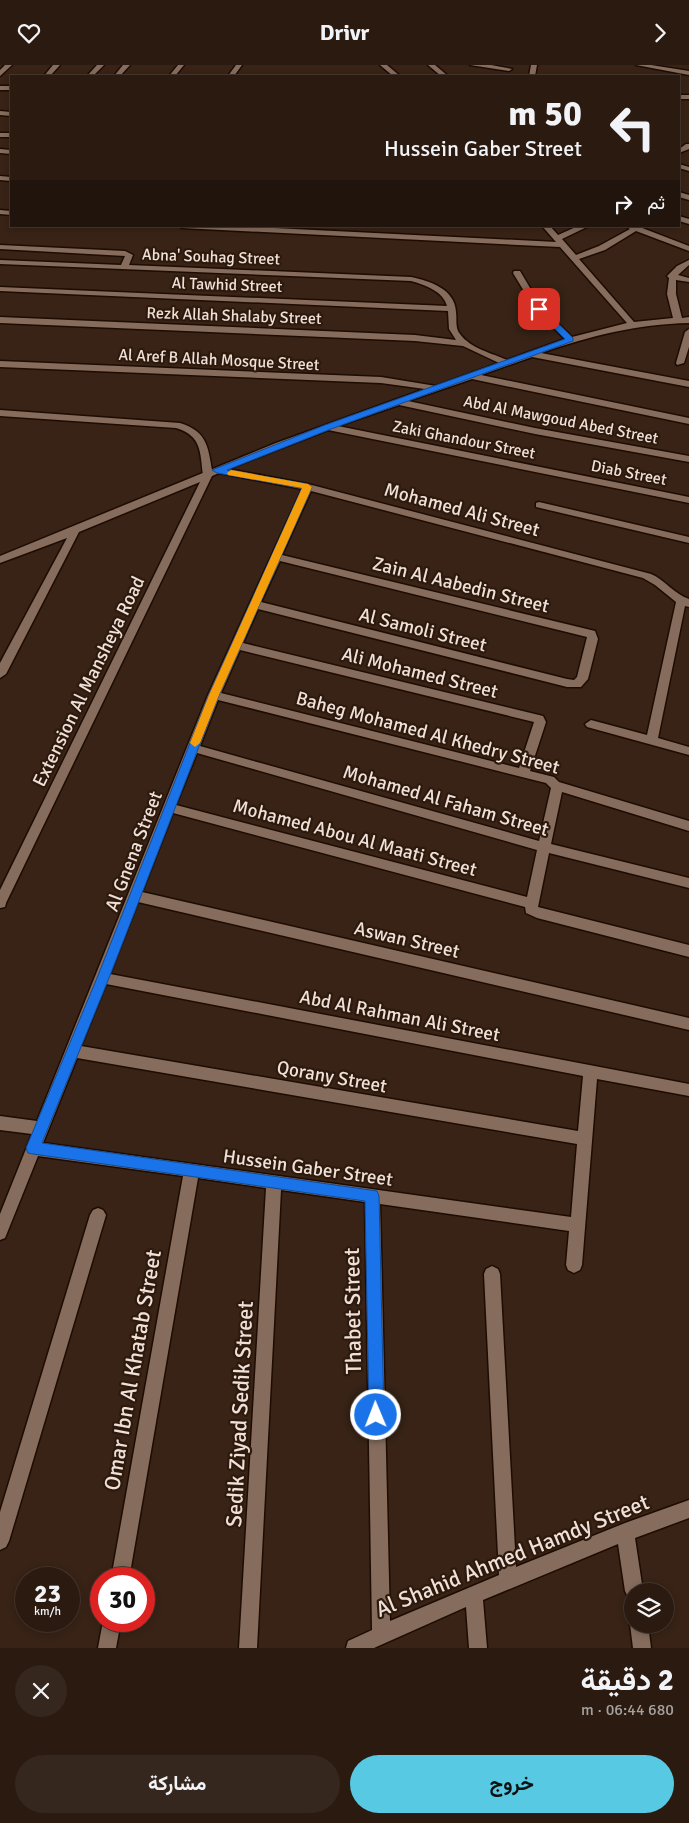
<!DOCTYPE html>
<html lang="ar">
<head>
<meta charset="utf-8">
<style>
	body { margin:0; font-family:Signika,Vazirmatn,sans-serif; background:#36271e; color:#f1f3f6; direction:rtl; height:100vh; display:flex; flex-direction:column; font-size:19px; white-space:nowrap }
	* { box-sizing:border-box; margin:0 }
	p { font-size:16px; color:#a5a19f }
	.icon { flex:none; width:28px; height:28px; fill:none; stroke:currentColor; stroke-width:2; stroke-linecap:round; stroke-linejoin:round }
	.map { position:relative; height:1583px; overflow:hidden; direction:ltr }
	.details { display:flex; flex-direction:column; background:#2a1a10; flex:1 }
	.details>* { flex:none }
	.top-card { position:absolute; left:10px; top:10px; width:670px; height:152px; border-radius:0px; box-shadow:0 2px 8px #0003,0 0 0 1px #463830; direction:rtl; background:#2a1a10; color:#f1f3f6; overflow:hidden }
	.controls { position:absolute; left:624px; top:1518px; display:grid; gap:10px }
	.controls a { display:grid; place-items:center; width:50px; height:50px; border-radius:50%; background:#2a1a10; box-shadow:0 2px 8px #0003,0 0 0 1px #463830; font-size:25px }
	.speed { position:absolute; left:15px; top:1502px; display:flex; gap:10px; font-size:25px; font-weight:700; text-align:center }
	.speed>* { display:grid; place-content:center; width:65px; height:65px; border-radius:50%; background:#2a1a10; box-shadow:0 2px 8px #0003,0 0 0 1px #463830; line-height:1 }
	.speed small { font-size:12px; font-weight:400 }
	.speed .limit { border:8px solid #d22; background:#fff; color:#111 }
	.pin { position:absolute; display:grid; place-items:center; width:42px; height:42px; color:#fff; margin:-21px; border-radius:10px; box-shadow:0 2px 8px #0006 }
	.me { position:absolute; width:55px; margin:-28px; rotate:359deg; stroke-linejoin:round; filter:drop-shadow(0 0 4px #0008) }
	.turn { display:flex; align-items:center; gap:18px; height:105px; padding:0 15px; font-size:22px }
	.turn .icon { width:65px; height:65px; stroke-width:2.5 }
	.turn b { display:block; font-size:35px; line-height:42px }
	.then { display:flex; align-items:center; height:48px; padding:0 15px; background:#0003; gap:10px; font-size:19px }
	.round { display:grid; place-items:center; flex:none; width:52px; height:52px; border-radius:26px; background:#36271e }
	.head { display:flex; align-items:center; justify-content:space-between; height:85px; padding:0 15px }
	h1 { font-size:30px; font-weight:700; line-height:38px }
	.cta { display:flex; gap:10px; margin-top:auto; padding:10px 15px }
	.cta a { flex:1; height:58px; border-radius:30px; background:#57c9e3; color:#111; font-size:20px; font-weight:700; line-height:58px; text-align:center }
	.cta a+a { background:#36271e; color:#f1f3f6 }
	header { display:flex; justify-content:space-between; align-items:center; height:65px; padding:0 15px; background:#2a1a10; font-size:22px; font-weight:700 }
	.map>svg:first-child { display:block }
</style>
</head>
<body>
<header><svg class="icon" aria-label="forward" viewBox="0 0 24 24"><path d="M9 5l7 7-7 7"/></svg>Drivr<svg class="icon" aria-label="heart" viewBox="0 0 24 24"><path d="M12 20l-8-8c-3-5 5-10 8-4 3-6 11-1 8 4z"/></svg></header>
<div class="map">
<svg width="689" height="1583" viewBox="0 0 689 1583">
	<rect width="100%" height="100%" fill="#382316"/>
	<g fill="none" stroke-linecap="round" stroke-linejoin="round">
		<g stroke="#1e0c02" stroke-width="3">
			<path id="lane" d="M0,345L180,358C209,367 208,384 213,410L208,413L203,410C200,387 202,371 176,363L0,351Z"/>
		</g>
		<g stroke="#1e0c02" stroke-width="3">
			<path id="street" d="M5,0H12L0,11V5Z
				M53,0H60L50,11H44Z
				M97,0H104L93,11H87Z
				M123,0H130L120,11H114Z
				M178,0H184L175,11H169Z
				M236,0H242L234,11H228Z
				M380,0H387L400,11H393Z
				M428,0H435L448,11H441Z
				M470,0H491L512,4L509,6Z
				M531,0H537L535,11H529Z
				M636,0H651L689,6V10Z
				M0,21H11V25H0Z
				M679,30H689V34H679Z
				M0,46L11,47V51L0,50Z
				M0,68H11V72H0Z
				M686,79H689V84L679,88V84Z
				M0,84L11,85V89L0,88Z
				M679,99L689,102V106L679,103Z
				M0,111L11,112V116L0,115Z
				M679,127L689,130V135L679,132Z
				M0,145L11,146V150L0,149Z
				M679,151L689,154V159L679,156Z
				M178,161H234L556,177L542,161H550L558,170L578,161H589L562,174L576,190L599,181L630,164L625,161H637L689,181V186L636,166L605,185L579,194L634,257L673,253L667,229L669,213L667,211L677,201L689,195V200L678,210L689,213V217L676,215V229L682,253L689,252V258C637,259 590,271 541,288L689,316V322L532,292L481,310L689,353V359L472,314L408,336L535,363L689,391V397L535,369L399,340L338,361L689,432V438L328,365L228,404L308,419L651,509C665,515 674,529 689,534V542L685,541L658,673L689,682V690L587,662L585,659L591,655L647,670L676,537L655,520L643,513L311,426L282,490L595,566L598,574L588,614L581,622H567L258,544L243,578L543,651L546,657L530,706L554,712L559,717L689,756V766L562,727L551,779L689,813V823L549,788L538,842L689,880V892L537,853L526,848L525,842L173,748L142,827L689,953V965L138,837L110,909L689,1019V1031L597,1014L582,1200L580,1205L574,1208L568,1205L566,1200L569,1166L380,1139L390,1556L499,1510L484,1209L486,1204L492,1201L498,1204L500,1209L516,1502L625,1458L689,1435V1453L635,1473L643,1526H632V1534L628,1532L625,1526L618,1479L483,1535L487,1583H469L466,1542L374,1583H346L348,1576L372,1565L365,1137L281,1125L257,1583H239L266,1123L198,1113L129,1514H111L183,1111L38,1091L5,1173L0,1175V1149L32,1069L0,1065V1051L37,1056L208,630L302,424L219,408L212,411L6,838L5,842L0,843V825L200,417L79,467L6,609L0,613V598L67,473L0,498V491L276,378L425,324L381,318L0,302V296L381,312L436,321L499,298L463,281L415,276L0,258V252L415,270L456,275L449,264L448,246L0,226V222L447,241C443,226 425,220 411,216L0,199V195L121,200L125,191L0,184V180L125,186L133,190L129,200L411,212C430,216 455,224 456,247C457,255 455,263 460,269C471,284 492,288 507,295L565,274L536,246L513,208L514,206H520L542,243L572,272L627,258L560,182L182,163ZM280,496L587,572L577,612L574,615L567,614L261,537ZM240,585L534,657L519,703L221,628ZM218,635L546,718L551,723L539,776L200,681ZM197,688L537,785L527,832L176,740ZM106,919L583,1011L578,1066L81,981ZM77,993L577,1079L571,1152L43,1078Z
				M689,264V282L684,298L677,300L676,298L685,267Z
				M539,437L689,472V478L536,442V438Z
				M98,1143L103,1145L106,1150L9,1476L6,1482L0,1485V1447L90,1150L93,1145Z
				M632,1553V1559H648L651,1583H633L630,1559Z
				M103,1556H121L116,1583H98Z"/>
		</g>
		<use href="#lane" fill="#856c5d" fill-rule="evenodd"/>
		<use href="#street" fill="#856c5d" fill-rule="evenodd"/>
	</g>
	<path fill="#1a73e8" stroke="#114b97" d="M537,243H542L573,273V276L331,364L227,405L308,419L312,422L219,630L109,913L42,1078L377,1126L379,1131L384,1350L382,1355L376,1358L371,1355L369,1350L365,1136L33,1089L28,1088L26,1083L97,913L209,630L302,423L217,408L212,405L325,360L565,274L537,246Z"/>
	<path fill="#f59e0b" d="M231,405L308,419L312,422L219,630L200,678L195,682L190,678L209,630L302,423L228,410L227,408Z"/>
	<g text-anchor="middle" stroke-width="4.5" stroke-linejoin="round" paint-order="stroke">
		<g font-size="16" fill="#efe1d9" stroke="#2e1a0d">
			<text transform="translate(211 191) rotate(2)" y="6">Abna' Souhag Street</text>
			<text transform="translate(227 219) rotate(2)" y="6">Al Tawhid Street</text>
			<text transform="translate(234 250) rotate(2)" y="6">Rezk Allah Shalaby Street</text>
			<text transform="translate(219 294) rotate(3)" y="6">Al Aref B Allah Mosque Street</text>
			<text transform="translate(561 354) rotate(11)" y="6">Abd Al Mawgoud Abed Street</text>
			<text transform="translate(464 374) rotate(11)" y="6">Zaki Ghandour Street</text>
			<text transform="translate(629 407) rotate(11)" y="6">Diab Street</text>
		</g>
		<g font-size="19" fill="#efe1d9" stroke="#2e1a0d">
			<text transform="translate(462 444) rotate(15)" y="7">Mohamed Ali Street</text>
			<text transform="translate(461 519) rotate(14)" y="7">Zain Al Aabedin Street</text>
			<text transform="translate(423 564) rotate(14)" y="7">Al Samoli Street</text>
			<text transform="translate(420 607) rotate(14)" y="7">Ali Mohamed Street</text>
			<text transform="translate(88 616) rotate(-64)" y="7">Extension Al Mansheya Road</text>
			<text transform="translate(428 667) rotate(15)" y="7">Baheg Mohamed Al Khedry Street</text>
			<text transform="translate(446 735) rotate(16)" y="7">Mohamed Al Faham Street</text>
			<text transform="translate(355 772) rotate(15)" y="7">Mohamed Abou Al Maati Street</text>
			<text transform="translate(133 786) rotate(-69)" y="7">Al Gnena Street</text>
			<text transform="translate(407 874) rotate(13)" y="7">Aswan Street</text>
			<text transform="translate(400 950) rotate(11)" y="7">Abd Al Rahman Ali Street</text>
			<text transform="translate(332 1011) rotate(10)" y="7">Qorany Street</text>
			<text transform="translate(308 1102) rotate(8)" y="7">Hussein Gaber Street</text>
		</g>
		<g font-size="22" fill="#efe1d9" stroke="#2e1a0d">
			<text transform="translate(352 1246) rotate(-91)" y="8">Thabet Street</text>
			<text transform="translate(132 1305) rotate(-80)" y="8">Omar Ibn Al Khatab Street</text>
			<text transform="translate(239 1349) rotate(-87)" y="8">Sedik Ziyad Sedik Street</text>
			<text transform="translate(512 1490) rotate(-22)" y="8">Al Shahid Ahmed Hamdy Street</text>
		</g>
	</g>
</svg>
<div class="controls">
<a><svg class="icon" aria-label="layers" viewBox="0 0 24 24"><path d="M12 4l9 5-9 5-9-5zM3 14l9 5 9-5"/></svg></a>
</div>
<div class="speed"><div>23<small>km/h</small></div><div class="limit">30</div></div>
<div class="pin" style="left:539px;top:244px;background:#d93025"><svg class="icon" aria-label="arrive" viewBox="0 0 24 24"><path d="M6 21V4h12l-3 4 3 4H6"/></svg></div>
<svg class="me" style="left:376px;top:1350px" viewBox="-20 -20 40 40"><circle r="17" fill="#1a73e8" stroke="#fff" stroke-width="3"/><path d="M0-11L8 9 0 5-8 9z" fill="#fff"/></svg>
<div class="top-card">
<div class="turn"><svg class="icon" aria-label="left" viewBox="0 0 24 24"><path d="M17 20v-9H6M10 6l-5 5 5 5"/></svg><div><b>50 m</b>Hussein Gaber Street</div></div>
<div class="then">ثم<svg class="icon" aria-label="right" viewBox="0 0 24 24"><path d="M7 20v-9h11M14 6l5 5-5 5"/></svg></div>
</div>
</div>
<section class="details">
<div class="head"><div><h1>2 دقيقة</h1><p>680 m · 06:44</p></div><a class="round"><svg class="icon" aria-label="close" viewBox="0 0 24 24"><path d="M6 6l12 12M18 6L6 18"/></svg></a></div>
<div class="cta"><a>خروج</a><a>مشاركة</a></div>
</section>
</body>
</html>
